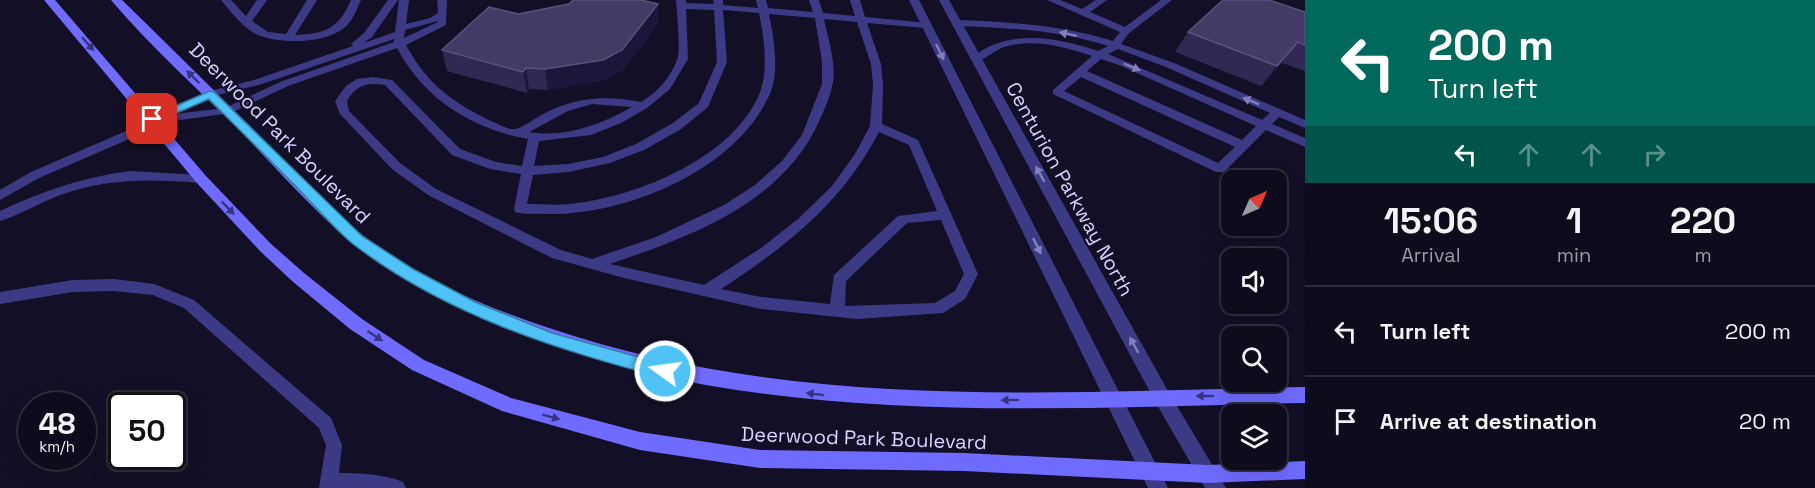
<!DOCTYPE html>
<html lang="en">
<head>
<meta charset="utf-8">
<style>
	body { margin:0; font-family:"Space Grotesk",sans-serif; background:#1c1929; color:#f1f3f6; height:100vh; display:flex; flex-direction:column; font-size:22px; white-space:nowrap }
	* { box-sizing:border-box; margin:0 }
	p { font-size:20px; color:#9b9ba3 }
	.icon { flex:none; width:33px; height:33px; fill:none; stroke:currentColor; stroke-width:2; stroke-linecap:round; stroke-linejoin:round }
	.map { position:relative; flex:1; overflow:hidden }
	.details { display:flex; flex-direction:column; background:#0e0b1c; width:510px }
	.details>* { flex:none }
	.banner { background:#00695c; color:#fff; overflow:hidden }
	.needle { width:39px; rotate:45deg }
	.fabs { position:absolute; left:1221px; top:170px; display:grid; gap:12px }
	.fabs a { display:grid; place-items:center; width:66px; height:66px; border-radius:12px; background:#0e0b1c; box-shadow:0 6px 24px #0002,0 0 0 2px #2e2b3b; font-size:30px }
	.speed { position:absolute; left:18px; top:392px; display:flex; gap:12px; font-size:30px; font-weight:700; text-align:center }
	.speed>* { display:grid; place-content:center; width:78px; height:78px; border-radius:50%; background:#0e0b1c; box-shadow:0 6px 24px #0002,0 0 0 2px #2e2b3b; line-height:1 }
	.speed small { font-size:15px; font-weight:400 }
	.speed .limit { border:3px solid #111; border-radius:9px; background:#fff; color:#111 }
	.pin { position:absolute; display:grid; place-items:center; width:51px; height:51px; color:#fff; margin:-26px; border-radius:12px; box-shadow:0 3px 9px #0006 }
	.me { position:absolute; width:66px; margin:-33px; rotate:284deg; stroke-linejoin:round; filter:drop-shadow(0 0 4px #0008) }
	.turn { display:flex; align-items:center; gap:21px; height:126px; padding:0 24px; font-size:27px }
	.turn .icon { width:78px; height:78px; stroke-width:2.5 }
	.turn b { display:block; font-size:42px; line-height:51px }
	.lanes { display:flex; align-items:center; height:57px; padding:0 24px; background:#0003; justify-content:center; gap:30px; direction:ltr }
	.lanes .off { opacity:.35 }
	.eta { display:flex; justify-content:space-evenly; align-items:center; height:102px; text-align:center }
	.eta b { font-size:36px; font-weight:700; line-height:42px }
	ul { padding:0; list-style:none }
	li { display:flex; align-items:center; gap:18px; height:90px; padding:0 24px; border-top:2px solid #2e2b3b }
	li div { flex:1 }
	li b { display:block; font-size:22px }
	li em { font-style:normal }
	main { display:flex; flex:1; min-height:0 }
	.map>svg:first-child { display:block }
</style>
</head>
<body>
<main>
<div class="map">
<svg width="1305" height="488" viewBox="0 0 1305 488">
	<rect width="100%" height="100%" fill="#130f26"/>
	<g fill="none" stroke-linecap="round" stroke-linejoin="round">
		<path fill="#3d3a85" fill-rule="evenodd" d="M221,0H231L246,16L257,0H267L252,21L268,32L286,34L307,0H317L295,35C326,34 339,28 351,0H361C356,10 353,21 344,28C325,44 276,45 254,33C242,26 230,11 221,0Z
			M388,0H398L372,37L364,43L395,32L399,0H409L406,24L430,18L438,13L437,0H447L446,25L406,45C427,84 453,103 493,122C499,124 508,130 515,129C523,128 535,118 543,114C575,97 606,95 641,102C656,94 671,77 677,60C681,51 677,13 676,0H686V3L714,4L713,0H723V5L758,8L756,0H766L768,8L813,12L809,0H819L823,13L855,16L850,0H860L865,17L929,23L931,25L926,28L867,23L881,64L883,85L882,124L918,140L978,274L965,299L943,313L857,319L761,309L624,278L552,258L428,195L392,169L340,114L335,101L346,86L357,79L373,77L392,80L460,149L496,162L522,166L528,139C472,129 424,99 397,48L288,86L231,113L166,122L161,119L134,137L39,178L0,200V190L31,172L126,131L148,116L206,92L254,80L353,46L351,44L364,33ZM686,9L714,10L717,62L699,103L673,123L636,144L603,157L568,164L534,166L539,141L591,135L621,123L647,108L670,89L688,59ZM723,10L759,13C764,38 769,71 759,95C732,157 641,195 577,203C561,206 544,204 527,204L533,175L568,172L610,163L644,150L681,129L708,107L727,62ZM769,14L815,18L822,62V84L802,135L782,161L755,185L724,205L656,237L592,259L561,250L436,189L400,163L349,111L347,101C356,85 367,82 385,85L452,155L490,169L521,174L514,209L515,212C525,215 537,213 548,214C626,215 734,171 769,96C780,73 774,39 769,14ZM824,19L857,22L871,64L873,85L870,126L855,154L832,186L798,219L761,248L704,285L610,264C691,236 785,203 821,117C826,106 831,94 833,82C836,62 828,39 824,19ZM438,21V22L404,38L405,30ZM394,39V42L280,82L225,108L174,114L214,96L262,84ZM592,104L632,107C600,125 565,138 529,132L568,111ZM879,132L909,145L937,211L898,216L834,275L830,304L761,297L721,289C788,245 841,204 879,132ZM941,220L964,274L955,291L935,303L845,306L846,281L907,223Z
			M1047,0H1060L1082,9L1096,0H1107L1090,12L1125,27L1161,0H1172L1129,33L1121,44L1174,63L1305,120V128L1279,117L1272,124L1305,138V147L1266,130L1224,172H1216L1053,94V90L1092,56C1065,47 1033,38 1004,47C996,50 987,57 980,61L976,62L971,59C1005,27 1059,38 1098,51L1108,46C1058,30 1009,28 957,26L952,23L957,20C1011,22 1062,25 1113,41L1120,32ZM1118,49L1166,67L1270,113L1262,120L1108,54ZM1101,59L1119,65L1256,126L1242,140L1087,71ZM1081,77L1235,147L1218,163L1064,91Z
			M130,171L201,175L207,179L201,183C150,179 109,178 60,195C39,203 20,215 0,221V211C42,191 84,177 130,171Z
			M114,279L154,284L194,300L331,418L342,445L339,473C360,473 384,474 403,482L406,488H319L326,445L319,428L184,308L153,295L114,291L73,292L0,304V292L73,280Z"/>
		<path fill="#3d3a85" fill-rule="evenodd" d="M909,0H919L1168,488H1148Z
			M939,0H949L1168,391L1226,488H1205L1156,403Z"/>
		<path fill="#6f6bff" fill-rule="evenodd" d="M44,0H55L206,176L270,243L304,273L362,319L424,360L511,398L640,432L760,450L964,453L1208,465L1305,461V479L1208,483L964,471L760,468L640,450L502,411L412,370L350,329L292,281L260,251L196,182Z
			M111,0H122C172,49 222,98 272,148C306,182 338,218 377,246C429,284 489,308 549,328C794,411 1050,392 1305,387V403C1105,407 904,419 706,385C651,376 598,359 545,341C489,321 433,299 382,265C329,229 287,179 242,133C198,89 151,47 111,0Z"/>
	</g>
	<path fill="#312854" d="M658,4V24L623,70L604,80L548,90L529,89L527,93L447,71L442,50L518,14Z
		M1305,12V71L1282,63L1261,86L1175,52L1188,32Z"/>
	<path fill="#1d163a" d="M658,4V24L623,70L604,80L548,90L545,69Z
		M1298,42L1282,63L1261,86L1277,66Z
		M526,68L529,89L527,93L523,72Z"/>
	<path fill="#433a66" stroke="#5a527e" stroke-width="1.5" d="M573,0H641L658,4L622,50L603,60L545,69L526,68L523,72L442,50L489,7L518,14L569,4Z
		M1223,0H1269L1305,12V45L1298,42L1277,66L1188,32Z"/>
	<defs><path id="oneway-solid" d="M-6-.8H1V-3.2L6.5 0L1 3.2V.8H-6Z" transform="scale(1.5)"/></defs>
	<g fill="#837fbc">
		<use href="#oneway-solid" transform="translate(1068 34) rotate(-168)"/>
		<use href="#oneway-solid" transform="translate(940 52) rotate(64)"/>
		<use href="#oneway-solid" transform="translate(1132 67) rotate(23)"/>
		<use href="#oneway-solid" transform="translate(1251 101) rotate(-157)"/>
		<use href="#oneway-solid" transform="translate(1040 174) rotate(-119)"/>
		<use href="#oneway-solid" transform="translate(1037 246) rotate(64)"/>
		<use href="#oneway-solid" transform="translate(1134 345) rotate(-119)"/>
	</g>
	<g fill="#38347d">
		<use href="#oneway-solid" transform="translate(88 44) rotate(49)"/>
		<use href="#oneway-solid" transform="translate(193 77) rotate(-135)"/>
		<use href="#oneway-solid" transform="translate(228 208) rotate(46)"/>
		<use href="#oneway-solid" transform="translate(375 336) rotate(33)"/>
		<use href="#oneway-solid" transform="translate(815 394) rotate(-173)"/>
		<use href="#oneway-solid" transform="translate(1205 396) rotate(180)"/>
		<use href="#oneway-solid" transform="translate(1010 400) rotate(179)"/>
		<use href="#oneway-solid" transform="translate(551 417) rotate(15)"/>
	</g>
	<path fill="#4fc3f7" stroke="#337fa1" stroke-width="1.5" d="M210,91L214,92L362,236L413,269L475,302L552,333L671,366L673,371L671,376L665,378C556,350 444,314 353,244C336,230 321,212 305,196C273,163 241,131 209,99L156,122H148L146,119Z"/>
	<g text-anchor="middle" stroke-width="4.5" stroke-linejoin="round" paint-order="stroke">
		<g font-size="20" fill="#d9d4ff" stroke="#130f26">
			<text transform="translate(280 133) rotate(45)" y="7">Deerwood Park Boulevard</text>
			<text transform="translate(1070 189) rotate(61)" y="7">Centurion Parkway North</text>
			<text transform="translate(864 438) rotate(2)" y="7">Deerwood Park Boulevard</text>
		</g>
	</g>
</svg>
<div class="fabs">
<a><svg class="needle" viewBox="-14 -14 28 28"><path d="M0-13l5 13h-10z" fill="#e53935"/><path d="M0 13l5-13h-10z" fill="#9b9ba3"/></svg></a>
<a><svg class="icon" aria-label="sound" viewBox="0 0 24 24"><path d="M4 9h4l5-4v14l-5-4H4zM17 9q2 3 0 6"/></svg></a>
<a><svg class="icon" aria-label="search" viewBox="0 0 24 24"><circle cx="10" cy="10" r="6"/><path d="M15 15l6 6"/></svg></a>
<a><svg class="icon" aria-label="layers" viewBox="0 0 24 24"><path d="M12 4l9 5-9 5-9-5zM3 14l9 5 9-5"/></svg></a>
</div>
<div class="speed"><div>48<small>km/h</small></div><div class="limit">50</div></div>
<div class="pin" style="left:152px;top:119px;background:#d93025"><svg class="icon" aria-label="arrive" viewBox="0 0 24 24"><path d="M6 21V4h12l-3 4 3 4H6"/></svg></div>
<svg class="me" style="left:665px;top:371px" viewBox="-20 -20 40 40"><circle r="17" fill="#4fc3f7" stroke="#fff" stroke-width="3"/><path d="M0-11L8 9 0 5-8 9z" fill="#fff"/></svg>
</div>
<section class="details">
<div class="banner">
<div class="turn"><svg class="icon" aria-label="left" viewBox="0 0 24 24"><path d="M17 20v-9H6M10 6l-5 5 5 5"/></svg><div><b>200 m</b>Turn left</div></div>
<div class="lanes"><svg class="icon" aria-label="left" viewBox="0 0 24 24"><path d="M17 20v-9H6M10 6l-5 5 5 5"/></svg><svg class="icon off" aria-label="ahead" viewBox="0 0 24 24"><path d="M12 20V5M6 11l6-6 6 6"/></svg><svg class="icon off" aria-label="ahead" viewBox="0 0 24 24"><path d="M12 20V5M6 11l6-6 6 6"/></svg><svg class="icon off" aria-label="right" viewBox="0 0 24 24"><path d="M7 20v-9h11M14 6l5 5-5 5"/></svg></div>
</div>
<div class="eta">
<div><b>15:06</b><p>Arrival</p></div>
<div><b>1</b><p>min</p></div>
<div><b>220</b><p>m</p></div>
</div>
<ul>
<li><svg class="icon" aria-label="left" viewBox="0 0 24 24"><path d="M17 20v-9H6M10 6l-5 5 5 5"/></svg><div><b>Turn left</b></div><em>200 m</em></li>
<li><svg class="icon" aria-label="arrive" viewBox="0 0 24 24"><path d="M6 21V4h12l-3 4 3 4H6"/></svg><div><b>Arrive at destination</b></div><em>20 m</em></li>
</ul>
</section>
</main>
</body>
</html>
